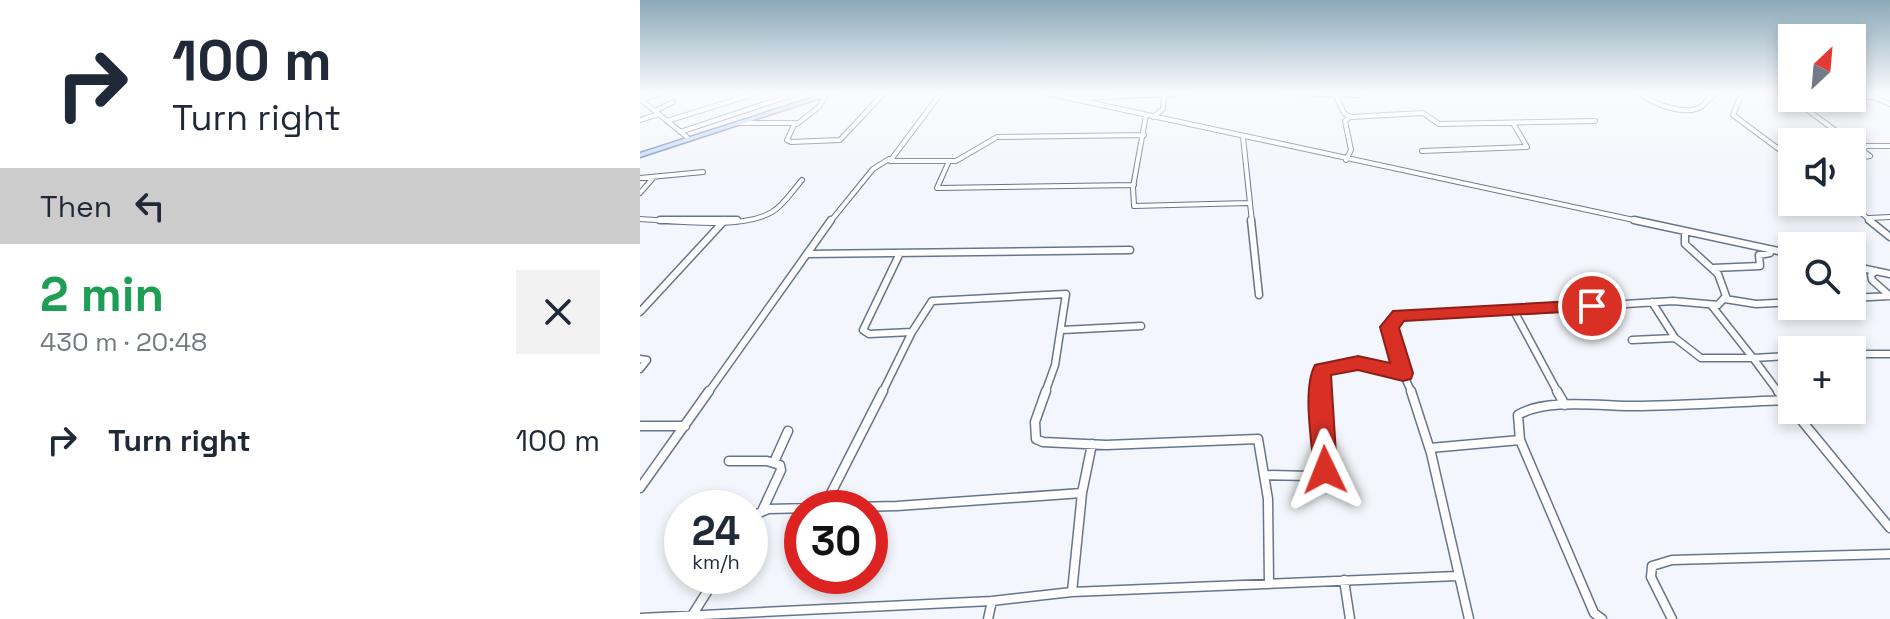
<!DOCTYPE html>
<html lang="en">
<head>
<meta charset="utf-8">
<style>
	body { margin:0; font-family:"Space Grotesk",sans-serif; background:#f2f2f3; color:#1f2937; height:100vh; display:flex; flex-direction:column; font-size:30px; white-space:nowrap }
	* { box-sizing:border-box; margin:0 }
	p { font-size:26px; color:#747a83 }
	.icon { flex:none; width:44px; height:44px; fill:none; stroke:currentColor; stroke-width:2; stroke-linecap:round; stroke-linejoin:round }
	.map { position:relative; flex:1; overflow:hidden }
	.side { display:flex; flex-direction:column; background:#fff; width:640px }
	.side>* { flex:none }
	.guide { background:#fff; color:#1f2937; overflow:hidden }
	.needle { width:52px; rotate:26deg }
	.controls { position:absolute; left:1138px; top:24px; display:grid; gap:16px }
	.controls a { display:grid; place-items:center; width:88px; height:88px; border-radius:0px; background:#fff; box-shadow:0 4px 12px #0003; font-size:40px }
	.speed { position:absolute; left:24px; top:490px; display:flex; gap:16px; font-size:40px; font-weight:700; text-align:center }
	.speed>* { display:grid; place-content:center; width:104px; height:104px; border-radius:50%; background:#fff; box-shadow:0 4px 12px #0003; line-height:1 }
	.speed small { font-size:20px; font-weight:400 }
	.speed .limit { border:12px solid #d22; background:#fff; color:#111 }
	.pin { position:absolute; display:grid; place-items:center; width:68px; height:68px; color:#fff; margin:-34px; border:4px solid #fff; border-radius:50%; box-shadow:0 2px 8px #0007 }
	.me { position:absolute; width:88px; margin:-44px; rotate:358deg; stroke-linejoin:round; filter:drop-shadow(0 0 6px #0008) }
	.turn { display:flex; align-items:center; gap:28px; height:168px; padding:0 40px; font-size:36px }
	.turn .icon { width:104px; height:104px; stroke-width:2.5 }
	.turn b { display:block; font-size:56px; line-height:68px }
	.then { display:flex; align-items:center; height:76px; padding:0 40px; background:#0003; gap:16px; font-size:30px }
	.round { display:grid; place-items:center; flex:none; width:84px; height:84px; border-radius:0px; background:#f2f2f3 }
	.summary { display:flex; align-items:center; justify-content:space-between; height:136px; padding:0 40px }
	h1 { font-size:48px; font-weight:700; line-height:60px; color:#1e9e55 }
	ul { padding:0; list-style:none }
	li { display:flex; align-items:center; gap:24px; height:120px; padding:0 40px }
	li div { flex:1 }
	li b { display:block; font-size:30px }
	li em { font-style:normal }
	main { display:flex; flex:1; min-height:0 }
	.map>svg:first-child { display:block }
</style>
</head>
<body>
<main>
<section class="side">
<div class="guide">
<div class="turn"><svg class="icon" aria-label="right" viewBox="0 0 24 24"><path d="M7 20v-9h11M14 6l5 5-5 5"/></svg><div><b>100 m</b>Turn right</div></div>
<div class="then">Then<svg class="icon" aria-label="left" viewBox="0 0 24 24"><path d="M17 20v-9H6M10 6l-5 5 5 5"/></svg></div>
</div>
<div class="summary"><div><h1>2 min</h1><p>430 m · 20:48</p></div><a class="round"><svg class="icon" aria-label="close" viewBox="0 0 24 24"><path d="M6 6l12 12M18 6L6 18"/></svg></a></div>
<ul>
<li><svg class="icon" aria-label="right" viewBox="0 0 24 24"><path d="M7 20v-9h11M14 6l5 5-5 5"/></svg><div><b>Turn right</b></div><em>100 m</em></li>
</ul>
</section>
<div class="map">
<svg width="1250" height="619" viewBox="0 0 1250 619">
	<rect width="100%" height="100%" fill="#f3f6fc"/>
	<g fill="none" stroke-linecap="round" stroke-linejoin="round">
		<g stroke="#67758c" stroke-width="6">
			<path id="minor-far2" d="M301,93L250,161H316L357,137L504,135
				M406,93L1003,222
				M646,93L718,95
				M1000,93C1012,104 1047,117 1062,106C1067,102 1070,97 1076,93
				M1102,93L1093,115L1152,159
				M695,94L704,113L710,117
				M1212,97H1233L1250,104
				M441,98L546,93
				M1162,98L1154,100L1230,156L1212,159
				M0,99L47,137
				M0,99L23,93
				M15,111L33,102
				M506,115L493,187L494,206L608,203
				M513,117L523,109L524,93
				M0,120L19,114
				M27,121L117,93
				M99,123H155L147,140L151,142L200,140L244,93
				M157,124L179,107L185,96
				M40,132L158,93
				M603,137L612,222
				M1219,146H1250
				M782,151L887,147L873,123
				M706,160L711,150L705,121L710,117L783,113L799,124L955,121
				M309,161L297,188L494,185
				M0,178L63,172
				M0,193L14,177
				M1208,202L1232,222
				M1229,218L1250,217
				M0,219C34,221 102,230 132,212C144,205 153,190 162,180
				M190,222L233,169L249,159"/>
		</g>
		<g stroke="#67758c" stroke-width="9">
			<path id="minor-far1" d="M20,220H97
				M611,220L619,295
				M994,220L1152,254
				M1229,220L1250,237
				M260,253L223,330L229,334L272,332
				M167,254L490,250
				M1212,266L1250,274
				M1073,268L1120,266L1119,255L1130,253
				M1236,271L1231,275L1232,280L1250,296
				M1212,298L1249,296
				M1085,299L1116,304L1152,302
				M1012,302L1035,338
				M1072,306L1113,358
				M0,312L85,220
				M422,330L501,326
				M992,340L1035,338L1061,358H1113
				M1212,354H1250
				M0,359L7,360L0,369
				M68,393L191,220
				M242,393L272,332L292,301L426,294L415,365L405,393
				M680,393L682,370L718,363L763,373
				M772,393C762,370 744,342 755,318L770,314L874,311
				M918,393L874,311L1033,301L1078,305L1086,296L1078,274L1045,244V232
				M1139,393L1113,358L1152,356"/>
		</g>
		<g stroke="#67758c" stroke-width="11">
			<path id="minor" d="M406,391L395,422L396,439L403,442L466,445L618,439L628,499L629,584
				M771,391L791,453L829,619
				M917,391L925,405
				M1138,391L1152,409
				M1153,410L1250,528
				M0,426H45
				M880,440L954,613L962,619
				M790,448L880,440L878,415C907,397 967,407 1001,406C1049,405 1097,402 1145,400
				M89,461H127L140,465L141,470L122,511
				M134,462L148,431
				M624,475L672,476L685,470L680,391
				M0,488L69,391
				M442,493L452,444
				M184,507L243,391
				M110,526L117,514L128,509L257,506L442,493L432,592
				M704,580L710,619
				M53,614L77,576
				M0,618L352,601L432,592L817,576
				M348,619L352,601
				M1032,619L1011,577L1012,566L1032,560L1250,554"/>
		</g>
		<g stroke="#7088b2" stroke-width="3">
			<path id="primary" d="M187,93H196L0,157V153Z"/>
		</g>
		<use href="#minor-far2" stroke="#fff" stroke-width="4"/>
		<use href="#minor-far1" stroke="#fff" stroke-width="6"/>
		<use href="#minor" stroke="#fff" stroke-width="8"/>
		<use href="#primary" fill="#c4d9fd" fill-rule="evenodd"/>
	</g>
	<linearGradient id="sky" x2="0" y2="1"><stop stop-color="#8ba9b9"/><stop offset="0.52" stop-color="#fafbfe"/><stop offset="1" stop-color="#fafbfe" stop-opacity="0"/></linearGradient>
	<rect width="1250" height="180" fill="url(#sky)"/>
	<path fill="#d93025" stroke="#8d1f18" stroke-width="2" d="M952,300L958,302L961,306L958,310L764,321L759,328L773,373L771,379L763,381L718,370L691,375L697,470L693,477L685,479L677,477L674,470C672,442 662,389 675,365L718,356L750,363L740,327L753,311Z"/>
</svg>
<div class="controls">
<a><svg class="needle" viewBox="-14 -14 28 28"><path d="M0-13l5 13h-10z" fill="#e53935"/><path d="M0 13l5-13h-10z" fill="#747a83"/></svg></a>
<a><svg class="icon" aria-label="sound" viewBox="0 0 24 24"><path d="M4 9h4l5-4v14l-5-4H4zM17 9q2 3 0 6"/></svg></a>
<a><svg class="icon" aria-label="search" viewBox="0 0 24 24"><circle cx="10" cy="10" r="6"/><path d="M15 15l6 6"/></svg></a>
<a>+</a>
</div>
<div class="speed"><div>24<small>km/h</small></div><div class="limit">30</div></div>
<div class="pin" style="left:952px;top:306px;background:#d93025"><svg class="icon" aria-label="arrive" viewBox="0 0 24 24"><path d="M6 21V4h12l-3 4 3 4H6"/></svg></div>
<svg class="me" style="left:685px;top:470px" viewBox="-20 -20 40 40"><path d="M0-17L14 15 0 8-14 15z" fill="#d93025" stroke="#fff" stroke-width="4"/></svg>
</div>
</main>
</body>
</html>
